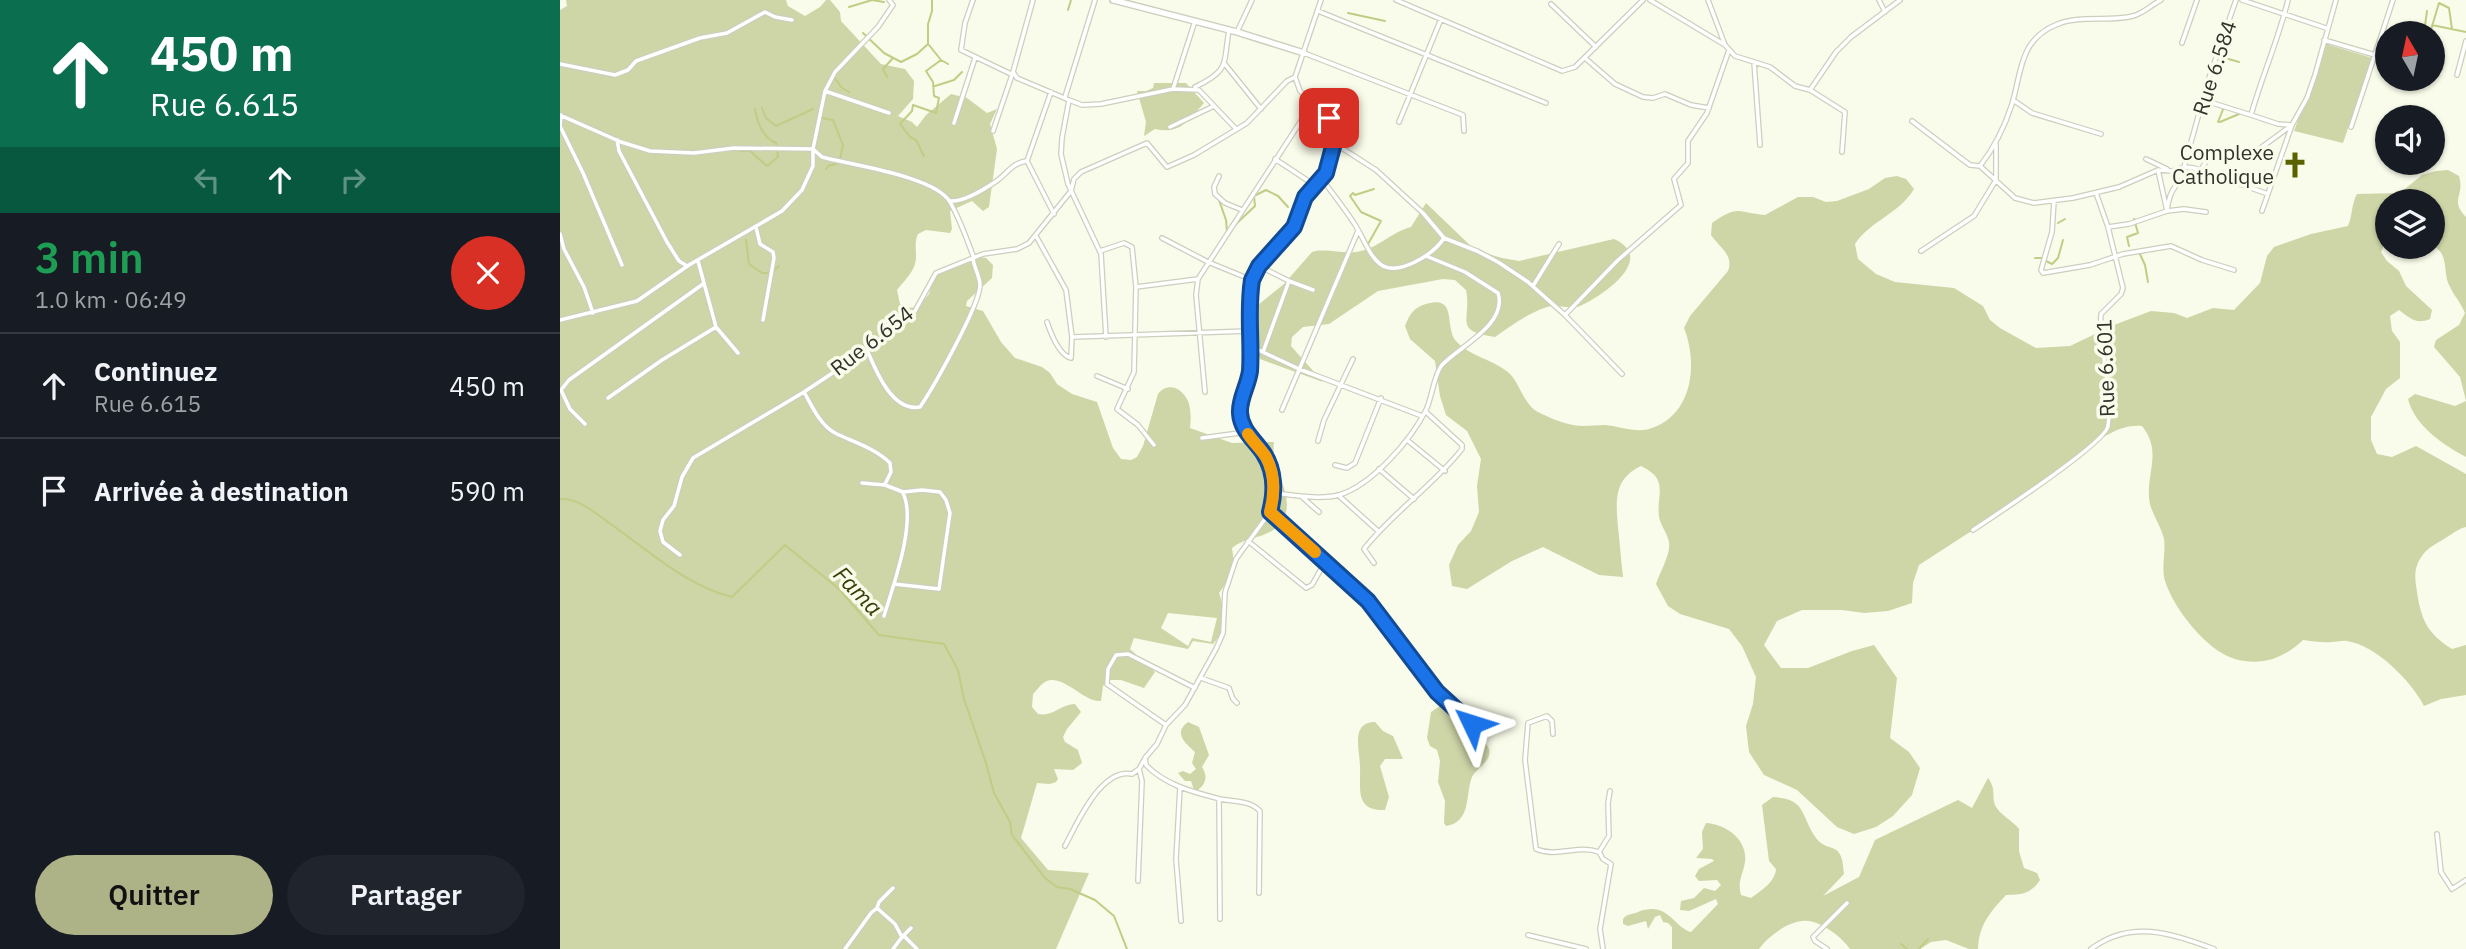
<!DOCTYPE html>
<html lang="fr">
<head>
<meta charset="utf-8">
<style>
	body { margin:0; font-family:"IBM Plex Sans",sans-serif; background:#20242c; color:#f1f3f6; height:100vh; display:flex; flex-direction:column; font-size:26px; white-space:nowrap }
	* { box-sizing:border-box; margin:0 }
	p { font-size:23px; color:#9ea1a6 }
	.icon { flex:none; width:38px; height:38px; fill:none; stroke:currentColor; stroke-width:2; stroke-linecap:round; stroke-linejoin:round }
	.map { position:relative; flex:1; overflow:hidden }
	.side { display:flex; flex-direction:column; background:#171b24; width:560px }
	.side>* { flex:none }
	.banner { background:#0b6e4f; color:#fff; overflow:hidden }
	.needle { width:46px; rotate:351deg }
	.fabs { position:absolute; left:1815px; top:21px; display:grid; gap:14px }
	.fabs a { display:grid; place-items:center; width:70px; height:70px; border-radius:50%; background:#171b24; box-shadow:0 2px 5px #0004; font-size:35px }
	.pin { position:absolute; display:grid; place-items:center; width:60px; height:60px; color:#fff; margin:-30px; border-radius:14px; box-shadow:0 4px 10px #0006 }
	.me { position:absolute; width:77px; margin:-38px; rotate:311deg; stroke-linejoin:round; filter:drop-shadow(0 0 5px #0008) }
	.turn { display:flex; align-items:center; gap:24px; height:147px; padding:0 35px; font-size:32px }
	.turn .icon { width:91px; height:91px; stroke-width:2.5 }
	.turn b { display:block; font-size:49px; line-height:60px }
	.lanes { display:flex; align-items:center; height:66px; padding:0 35px; background:#0003; justify-content:center; gap:35px; direction:ltr }
	.lanes .off { opacity:.35 }
	.round { display:grid; place-items:center; flex:none; width:74px; height:74px; border-radius:37px; background:#20242c }
	.head { display:flex; align-items:center; justify-content:space-between; height:119px; padding:0 35px }
	h1 { font-size:42px; font-weight:600; line-height:52px; color:#1e9e55 }
	.action { display:flex; gap:14px; margin-top:auto; padding:14px 35px }
	.action a { flex:1; height:80px; border-radius:42px; background:#adb287; color:#111; font-size:28px; font-weight:600; line-height:80px; text-align:center }
	.action a+a { background:#20242c; color:#f1f3f6 }
	ul { padding:0; list-style:none }
	li { display:flex; align-items:center; gap:21px; height:105px; padding:0 35px; border-top:2px solid #363941 }
	li div { flex:1 }
	li b { display:block; font-size:26px }
	li em { font-style:normal }
	main { display:flex; flex:1; min-height:0 }
	.map>svg:first-child { display:block }
</style>
</head>
<body>
<main>
<section class="side">
<div class="banner">
<div class="turn"><svg class="icon" aria-label="ahead" viewBox="0 0 24 24"><path d="M12 20V5M6 11l6-6 6 6"/></svg><div><b>450 m</b>Rue 6.615</div></div>
<div class="lanes"><svg class="icon off" aria-label="left" viewBox="0 0 24 24"><path d="M17 20v-9H6M10 6l-5 5 5 5"/></svg><svg class="icon" aria-label="ahead" viewBox="0 0 24 24"><path d="M12 20V5M6 11l6-6 6 6"/></svg><svg class="icon off" aria-label="right" viewBox="0 0 24 24"><path d="M7 20v-9h11M14 6l5 5-5 5"/></svg></div>
</div>
<div class="head"><div><h1>3 min</h1><p>1.0 km · 06:49</p></div><a class="round" style="background:#d93025;color:#fff"><svg class="icon" aria-label="close" viewBox="0 0 24 24"><path d="M6 6l12 12M18 6L6 18"/></svg></a></div>
<ul>
<li><svg class="icon" aria-label="ahead" viewBox="0 0 24 24"><path d="M12 20V5M6 11l6-6 6 6"/></svg><div><b>Continuez</b><p>Rue 6.615</p></div><em>450 m</em></li>
<li><svg class="icon" aria-label="arrive" viewBox="0 0 24 24"><path d="M6 21V4h12l-3 4 3 4H6"/></svg><div><b>Arrivée à destination</b></div><em>590 m</em></li>
</ul>
<div class="action"><a>Quitter</a><a>Partager</a></div>
</section>
<div class="map">
<svg width="1906" height="949" viewBox="0 0 1906 949">
	<rect width="100%" height="100%" fill="#f9fcea"/>
	<path fill="#ced5a7" fill-rule="evenodd" d="M6,0H226L228,6L245,16L260,7L266,0H270L280,12L281,21L321,64L345,69L354,81L353,99L338,116L352,122L357,127L366,115L391,94L407,98L427,113L437,109L430,124L437,149L429,207L423,211L412,201L390,211L392,229L390,233L366,230L358,234C353,244 358,254 355,264C352,274 343,282 337,290L340,304L348,308L358,307L369,294L374,276L419,257L426,258L433,265L432,278L407,301L406,306L423,311L441,342L455,358L482,367L490,373L497,384L512,394L537,402L553,448L561,459L571,460L577,457L583,446L598,394C609,380 625,390 629,404C631,412 631,420 630,428L672,443L714,442C709,470 743,503 717,527C704,539 685,537 672,548L674,563L667,582L659,593C665,610 667,630 653,644L633,641L628,649L574,638L570,649L595,672L584,688L561,680H549L543,686L541,701C524,703 502,672 485,682C481,684 477,690 473,694L472,707L478,714C494,717 500,704 515,704L521,712L507,729L503,737L505,742L518,750L522,763L513,770L494,769L498,779L496,782L490,784L477,783L461,838L488,870L529,873L496,949H0V10L7,6ZM608,613L657,618L651,642L632,638L628,646L601,628Z
		M1766,44L1812,58L1783,143L1734,131Z
		M594,83H626L644,103C629,120 620,135 595,129L584,136L586,122L577,91H586L593,88Z
		M1888,170L1899,176C1905,197 1889,199 1906,217V401L1900,377L1874,347L1876,340L1899,325L1905,313C1901,303 1895,297 1890,287C1882,273 1890,254 1873,246L1872,201H1827V239L1821,252L1827,261L1839,271L1846,286L1872,310L1870,319C1856,325 1850,318 1839,310L1830,316L1832,331L1840,342V378L1826,389L1811,417V440L1817,454L1832,457L1856,446L1906,474V527C1898,529 1894,533 1887,537C1878,543 1868,547 1862,556C1853,568 1855,579 1857,592C1861,620 1868,634 1892,649L1906,645V695L1881,699L1864,706C1852,682 1816,645 1787,641C1782,640 1776,642 1771,642C1762,643 1752,641 1743,640C1723,659 1701,666 1675,659C1647,651 1614,609 1605,581C1601,568 1606,552 1604,539C1601,525 1590,512 1589,498C1587,471 1602,451 1582,426C1566,425 1556,430 1542,438L1413,530L1359,565L1353,583L1352,603L1328,611L1304,613L1282,610H1242L1217,621L1204,645L1221,668H1248L1292,651L1314,645L1337,678L1330,738L1349,752L1360,768L1352,795L1333,816L1316,827L1294,834L1277,827L1237,790L1204,775L1189,752L1186,726L1193,704L1196,677L1182,646L1169,629L1120,614L1108,606L1096,584C1100,572 1111,554 1109,542C1107,533 1101,526 1099,517C1096,494 1110,480 1081,466C1053,479 1056,502 1058,527C1060,544 1061,561 1063,577L1039,575L983,547L952,561L907,589L892,586L889,565L898,545L911,531L919,512L917,486L921,459L907,431L886,415L880,396L875,361L850,339L845,326C850,314 853,308 866,304C898,294 884,327 896,341C910,357 934,359 950,374C960,384 964,405 978,412C988,417 1001,423 1013,425C1023,427 1034,425 1045,425C1059,426 1078,434 1092,428C1133,414 1138,363 1124,328L1130,316L1168,271C1174,255 1160,248 1151,235L1152,223C1180,204 1176,213 1205,215L1238,197H1253L1266,202L1277,201L1309,189L1325,178L1337,176L1346,179L1354,189C1339,214 1310,221 1295,244L1298,259L1316,274L1335,282L1394,288L1423,306L1430,320L1440,328L1476,348L1510,346L1554,325L1591,311L1614,313L1627,318L1653,308L1674,310L1700,283L1707,256L1714,247L1751,234L1788,226C1793,214 1791,205 1797,194L1840,193L1862,175L1876,171Z
		M866,203L915,250L942,258L959,261L1054,239C1098,259 1041,297 1020,306C1010,310 998,304 987,307C968,313 951,326 935,337C892,331 912,320 906,290L895,280L883,279L818,291L769,324L743,327L732,337L731,346L763,382L700,359L683,317L724,284L752,252C766,248 782,254 796,252C818,249 831,232 851,227Z
		M1855,394L1895,406L1906,401V457C1882,444 1855,426 1848,399Z
		M889,704C898,713 905,724 913,734C918,740 927,742 929,749C932,762 917,767 912,777C905,794 912,822 886,826L884,823L885,801L878,782L880,761L877,750L870,746L867,738L871,712L880,706Z
		M628,722L639,727L649,755L642,767C648,776 646,784 638,790H634L631,781H625L618,773L623,771L630,774L636,769L632,763L635,752C625,743 613,733 628,722Z
		M815,722L823,731L833,736L843,759H825L820,766L829,797L825,810C794,811 801,788 800,767C800,751 790,722 815,722Z
		M1428,778C1437,791 1431,794 1435,805C1439,814 1453,821 1459,829V851L1464,868L1477,873L1480,880C1471,894 1461,895 1446,895C1430,912 1419,925 1418,949H1409L1386,940L1371,942L1360,949H1290C1283,938 1262,922 1248,921C1231,919 1208,936 1199,949H1112V927L1108,923L1103,922L1100,915L1095,917L1088,929L1086,921L1068,926L1063,924V919C1068,913 1071,915 1078,912C1108,900 1114,928 1131,932L1158,904L1156,899L1129,911L1120,910L1121,901L1134,898L1144,888L1155,891L1161,885L1157,880L1139,881L1135,876L1139,869L1154,861L1152,859L1136,858L1143,849L1142,832L1146,823C1165,824 1188,839 1185,862C1183,875 1177,881 1181,895L1191,898C1202,890 1215,882 1216,869L1209,861L1202,805L1213,797C1245,799 1240,812 1254,835C1268,857 1282,836 1284,874L1263,896L1299,877L1315,840L1398,800L1412,808Z"/>
	<g fill="none" stroke-linecap="round" stroke-linejoin="round">
		<path stroke="#c2cc84" stroke-width="2" d="M289,7L312,0L324,2
			M508,10L511,0
			M788,13L825,21
			M1872,25L1906,32
			M303,33L324,53L341,62L357,54L368,44V24L372,11V0
			M1864,33L1867,11
			M1870,33L1879,3L1889,8L1892,29
			M369,45L381,60L388,64
			M1658,56L1679,62
			M274,77L282,88L289,92
			M327,77L323,69L332,59
			M375,86L394,80L402,72
			M202,108L206,118L216,126L253,109
			M262,118L273,120L283,145L279,163L268,166L266,169
			M1658,122L1664,107
			M1660,122L1679,114
			M179,151H190L207,166L218,157L216,143C203,138 197,122 195,109
			M364,156L356,140L350,137L340,124L352,111L353,105L376,113L379,98L374,96L373,82L366,71L381,60
			M659,200L666,220L667,232
			M1498,223L1505,219
			M675,225L695,206L694,196L706,190L718,196L728,207
			M186,240L189,264L202,273H211L219,266
			M808,244L821,221L801,212L790,196L793,193L795,195L814,189
			M1569,246L1567,237L1578,233L1574,219
			M1579,252L1585,265L1588,282
			M1475,258H1482
			M1486,261L1492,264L1498,258L1503,240
			M0,499C20,498 36,514 52,525C89,551 127,586 172,597L225,545L279,589L319,635L384,644L398,670L404,699L426,763L434,793L450,822L452,835L485,878L497,887L510,889L535,900L554,916L567,949
			M1341,944L1347,949
			M1359,949L1368,939"/>
		<g stroke="#cccfbe" stroke-width="6">
			<path id="street" d="M413,0L405,23L401,50L451,74L453,72L433,131
				M473,0L453,72L457,78L509,100L502,138L501,154L508,184L541,254L546,337
				M836,0L1002,71L1015,67L1083,0
				M1090,0L1165,45
				M1148,0L1165,45L1175,56L1210,67L1235,86L1250,90L1285,112L1282,152
				M1319,0L1325,12
				M1601,0C1591,5 1584,13 1573,16C1549,22 1521,15 1498,24C1459,39 1462,71 1452,104C1445,126 1434,148 1420,166L1455,198L1474,203L1513,198L1559,187L1598,170L1612,171L1624,167L1634,168L1708,194
				M1682,0L1766,28
				M991,4L1036,47
				M758,11L986,103
				M677,32L692,0
				M1764,40L1815,55
				M1622,43L1637,0
				M744,53L903,115L904,131
				M1025,58L1055,84L1083,97L1093,98L1105,94L1131,105L1149,108
				M1194,62L1200,145
				M664,63L701,109
				M0,64L55,75L68,70L76,61L140,38L167,33L205,12L215,17L232,20
				M1897,75L1906,41
				M635,87C670,70 663,65 669,30
				M613,89L639,90L676,129
				M1250,90L1276,52L1291,37L1340,0
				M265,91L329,113
				M491,92L467,161L494,214
				M505,97L535,0
				M509,100L522,105L541,104L613,89L635,21
				M1453,100L1472,113L1541,134
				M1643,100L1691,115
				M0,115L61,142L90,151L134,153L174,148L253,149L262,157C291,165 375,176 390,202C400,219 407,240 414,258
				M1,115L0,126L23,173L62,265
				M1352,121L1402,159L1410,165L1420,166
				M839,122L881,19
				M394,123L415,58
				M610,127L654,106
				M1791,127L1833,0
				M57,140L59,151L107,242L119,261L127,266
				M774,143L816,170L863,213L884,238L917,251L938,262L968,282L1005,315L1057,261L1121,205L1114,179L1128,163V141L1147,113L1169,50
				M715,159L756,186
				M1586,159L1607,169
				M1624,167L1649,78L1676,0
				M1598,170L1607,211L1624,209L1646,212
				M659,176L654,187L655,194L665,203L682,210
				M762,179C773,194 784,208 794,223C811,250 815,282 855,262C867,256 877,249 884,238
				M390,201C405,202 425,189 438,180C448,172 453,163 466,161
				M1494,201L1492,232L1481,270L1483,273L1530,265L1563,254L1611,246L1642,260L1674,270
				M1702,211L1732,125L1718,124L1691,115C1702,76 1719,38 1728,0
				M196,227L200,244L213,252L214,258L203,320
				M1548,227L1569,224L1607,211C1609,188 1619,178 1640,171L1647,160L1691,155L1732,125L1747,98L1755,75L1776,0
				M0,234L4,249L24,287L33,313
				M476,236L506,290L512,337L511,358C499,355 491,334 487,322
				M602,238L648,262L692,280
				M540,251L564,243L572,247L576,287L574,372L557,409L578,425L594,445
				M1361,251L1414,216L1436,180V144
				M138,261L156,327L178,353
				M699,266L729,281L753,290
				M973,286L999,244
				M576,287L638,279
				M1005,315L1062,374
				M0,320L77,301L129,265L222,211L242,190L253,166V149L265,91L275,72L318,27L333,5L329,0
				M513,337L689,331
				M690,346L739,369L862,416
				M307,350C316,371 332,412 360,407C373,388 420,305 420,285C420,277 414,267 413,259
				M703,352L729,281
				M537,376L568,389
				M244,392C252,406 260,425 275,433C293,442 315,448 330,463L331,472L325,484
				M645,392L636,295L638,279L752,104
				M48,398L102,360L156,327
				M722,410L798,231
				M25,424L10,409L1,390L9,380L143,284
				M642,438L687,432
				M847,440L885,471
				M758,441L764,420L793,359
				M775,465L787,468L795,463L821,398
				M819,469L854,499
				M302,483L325,485L343,492L362,490L380,492L386,500L390,513L379,589L334,584
				M714,493C734,495 759,500 779,495C812,485 851,440 866,410C872,398 874,374 882,365C900,346 948,324 938,293L905,272L866,256
				M778,495L818,531
				M742,497L759,512
				M710,512L808,601L877,692L912,724
				M1413,530C1434,516 1546,443 1548,426C1554,388 1538,350 1541,314L1561,294L1563,288L1548,227L1536,193
				M688,541L746,588L752,585L765,562
				M120,555L103,542L100,531L103,520L114,506L122,477L133,458L244,392L307,350L355,311L376,273L423,254L457,249L469,243L511,191L514,179L521,172L587,143L607,167L634,155L687,123L727,81L735,77
				M814,563L804,549C833,512 873,486 902,449V445L866,412
				M324,616C333,586 357,522 343,493
				M641,678L669,688L673,699L677,703
				M606,725L547,684L548,669L556,655L568,654L635,688
				M993,734L992,721L987,716L968,723L965,760L976,849C998,858 1018,844 1039,852L1043,859L1051,864L1040,929L1043,949
				M620,787L616,859L621,921
				M659,799L660,919
				M1877,834L1881,872L1892,889L1906,880
				M505,846C517,823 541,768 572,774L579,769L584,760
				M1039,852L1049,836L1048,803L1050,791
				M578,881L582,781L579,769
				M333,888L319,902L317,908L335,924L342,937L351,928
				M699,893L700,811C690,800 674,802 660,799C633,792 605,785 586,765L585,758L597,744L606,725L625,705L656,649L663,633L665,592L676,559L710,512L713,502L714,485L710,469L705,455L684,427L680,410L689,376L690,290C694,266 713,255 727,236C736,224 737,209 745,197C749,191 756,186 761,181C773,165 777,142 772,123L740,91L735,77L761,0
				M968,935L1026,949
				M285,949L311,913L317,908
				M333,949L342,937H345L357,949
				M1267,949L1255,941L1253,937L1287,903
				M1531,949C1570,919 1612,933 1654,949"/>
		</g>
		<g stroke="#cccfbe" stroke-width="8">
			<path id="secondary" d="M553,0L677,32L744,53"/>
		</g>
		<use href="#street" stroke="#fff" stroke-width="3.5"/>
		<use href="#secondary" stroke="#fff" stroke-width="5"/>
	</g>
	<g fill="none" stroke-linecap="round" stroke-linejoin="round">
		<g stroke="#114b97" stroke-width="18">
			<path id="route" d="M769,118L774,131V143L766,173L745,197L734,227L699,266L692,280C687,310 692,341 690,371C688,386 679,399 680,413C681,431 696,441 704,454C715,471 715,493 710,512L808,601L877,692L912,724"/>
		</g>
		<use href="#route" stroke="#1a73e8" stroke-width="12"/>
		<path stroke="#f59e0b" stroke-width="12" d="M688,434C693,442 701,449 706,457C715,474 715,493 710,512L755,552"/>
	</g>
	<defs>
		<g id="church-bare" transform="scale(2.1)"><path d="M-1.2-6h2.4v3.5h3.3v2.4h-3.3V6h-2.4V-.1h-3.3v-2.4h3.3Z" fill="#5a6200" stroke="#f9fcea" stroke-width="2.5" paint-order="stroke"/></g>
	</defs>
	<g fill-rule="evenodd">
		<use href="#church-bare" x="1735" y="165"/>
	</g>
	<g text-anchor="middle" stroke-width="7" stroke-linejoin="round" paint-order="stroke">
		<g font-size="21" fill="#31332c" stroke="#f9fcea">
			<text transform="translate(1655 68) rotate(-72)" y="7">Rue 6.584</text>
			<text transform="translate(312 341) rotate(-38)" y="7">Rue 6.654</text>
			<text transform="translate(1546 368) rotate(-92)" y="7">Rue 6.601</text>
		</g>
		<g font-size="21" fill="#31332c" stroke="#f9fcea" text-anchor="end">
			<text x="1714" y="160">Complexe<tspan x="1714" dy="24">Catholique</tspan></text>
		</g>
		<g font-size="23" font-style="italic" fill="#3a3f07" stroke="#f9fcea">
			<text transform="translate(298 591) rotate(46)" y="8">Fama</text>
		</g>
	</g>
</svg>
<div class="fabs">
<a><svg class="needle" viewBox="-14 -14 28 28"><path d="M0-13l5 13h-10z" fill="#e53935"/><path d="M0 13l5-13h-10z" fill="#9ea1a6"/></svg></a>
<a><svg class="icon" aria-label="sound" viewBox="0 0 24 24"><path d="M4 9h4l5-4v14l-5-4H4zM17 9q2 3 0 6"/></svg></a>
<a><svg class="icon" aria-label="layers" viewBox="0 0 24 24"><path d="M12 4l9 5-9 5-9-5zM3 14l9 5 9-5"/></svg></a>
</div>
<div class="pin" style="left:769px;top:118px;background:#d93025"><svg class="icon" aria-label="arrive" viewBox="0 0 24 24"><path d="M6 21V4h12l-3 4 3 4H6"/></svg></div>
<svg class="me" style="left:912px;top:724px" viewBox="-20 -20 40 40"><path d="M0-17L14 15 0 8-14 15z" fill="#1a73e8" stroke="#fff" stroke-width="4"/></svg>
</div>
</main>
</body>
</html>
